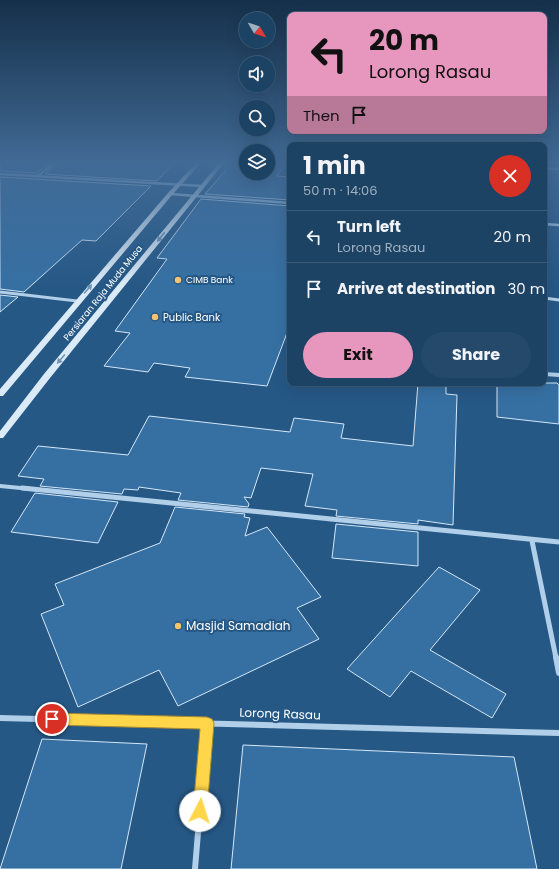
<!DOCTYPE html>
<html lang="en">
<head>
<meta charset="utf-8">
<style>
	body { margin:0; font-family:Poppins,sans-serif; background:#25496a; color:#f1f3f6; height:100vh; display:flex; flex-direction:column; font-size:15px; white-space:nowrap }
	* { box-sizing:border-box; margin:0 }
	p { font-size:13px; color:#a0b0bf }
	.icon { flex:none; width:22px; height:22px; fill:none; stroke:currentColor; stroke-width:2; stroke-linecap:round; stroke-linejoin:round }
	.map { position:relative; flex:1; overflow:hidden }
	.drawer { position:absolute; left:287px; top:142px; width:260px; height:244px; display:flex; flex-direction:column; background:#1c4264; border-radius:8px; box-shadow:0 4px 16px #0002,0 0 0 1px #3a5b78 }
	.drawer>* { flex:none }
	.top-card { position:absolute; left:287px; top:12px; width:260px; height:122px; border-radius:8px; box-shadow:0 4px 16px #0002,0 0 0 1px #3a5b78; background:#e797bd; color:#111; overflow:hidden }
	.needle { width:26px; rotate:129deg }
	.controls { position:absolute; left:239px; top:12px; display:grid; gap:8px }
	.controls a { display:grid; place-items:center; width:36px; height:36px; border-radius:50%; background:#1c4264; box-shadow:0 4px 16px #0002,0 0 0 1px #3a5b78; font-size:20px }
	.pin { position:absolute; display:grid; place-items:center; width:34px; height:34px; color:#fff; margin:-17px; border:2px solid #fff; border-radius:50%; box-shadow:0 1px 4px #0007 }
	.me { position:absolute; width:44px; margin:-22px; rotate:5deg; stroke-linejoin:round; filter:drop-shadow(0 0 3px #0008) }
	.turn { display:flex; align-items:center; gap:14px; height:84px; padding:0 16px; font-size:18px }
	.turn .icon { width:52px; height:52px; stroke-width:2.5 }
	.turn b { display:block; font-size:28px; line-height:34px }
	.then { display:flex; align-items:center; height:38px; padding:0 16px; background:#0003; gap:8px; font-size:15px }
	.round { display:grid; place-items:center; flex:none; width:42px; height:42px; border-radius:21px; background:#25496a }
	.headline { display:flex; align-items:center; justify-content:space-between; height:68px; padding:0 16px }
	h1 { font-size:24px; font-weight:700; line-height:30px }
	.button { display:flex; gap:8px; margin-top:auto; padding:8px 16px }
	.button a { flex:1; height:46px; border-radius:24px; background:#e797bd; color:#111; font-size:16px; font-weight:700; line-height:46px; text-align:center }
	.button a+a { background:#25496a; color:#f1f3f6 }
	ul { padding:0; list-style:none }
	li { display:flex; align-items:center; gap:12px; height:52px; padding:0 16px; border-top:1px solid #3a5b78 }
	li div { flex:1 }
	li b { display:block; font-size:15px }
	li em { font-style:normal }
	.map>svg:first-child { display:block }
</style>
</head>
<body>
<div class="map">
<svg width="559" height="869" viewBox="0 0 559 869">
	<rect width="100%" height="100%" fill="#265886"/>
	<path fill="#3670a3" stroke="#d5e7f7" d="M0,163H49L37,173L0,171Z
		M57,163H174L157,181L45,174Z
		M232,163H246V173H268V163H286L277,176L290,177V200L205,194Z
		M0,177L151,186L96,241L82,240L24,292L0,289Z
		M201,199L290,206V325L267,386L185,377L190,368L154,363L148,372L104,366L130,333L115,331L167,259L157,258Z
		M0,295L18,297L0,312Z
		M418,383H446V394L457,395L453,525L418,520V524L336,516L337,510L305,506L313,474L261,468L251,498L244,497L249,504L248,507L178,500L181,493L139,487L138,490L124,489L122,494L40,486L44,479L18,476L38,446L128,455L149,416L290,432L294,418L344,424L341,438L413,446Z
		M497,383H557L559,385V424L497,417Z
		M35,493L118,502L98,543L11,532Z
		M175,507L245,514L244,517L250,518L245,536L267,527L321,597L297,608L319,639L178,706L159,670L78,707L41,614L64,605L55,584L160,543Z
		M336,524L418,532V566L332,558Z
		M439,567L480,590L430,650L506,694L492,718L411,671L390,697L347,669Z
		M42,739L147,744L121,869H0Z
		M243,745L514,757L537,869H231Z"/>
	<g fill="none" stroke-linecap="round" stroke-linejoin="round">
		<path stroke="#b1cfe8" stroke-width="2.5" d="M544,168L559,169
			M0,174L202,186
			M38,176L54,163
			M170,194L290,203
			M544,224L559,225"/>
		<path stroke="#b1cfe8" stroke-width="3" d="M0,292L77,301
			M544,298L559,300"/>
		<path stroke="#b1cfe8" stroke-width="4" d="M544,374L559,375
			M0,486L31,489"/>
		<path stroke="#b1cfe8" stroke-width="5" d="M22,488L559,542
			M532,541L556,658"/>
		<path stroke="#b1cfe8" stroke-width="6" d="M556,657L559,673
			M0,718L559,733
			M195,869L207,723"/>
		<path fill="#dbeaf7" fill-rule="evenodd" d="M196,163H201L172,195L3,396H0V389L168,193Z
			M219,163H224L50,378L3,438H0V431L44,374Z"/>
	</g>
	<defs><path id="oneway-solid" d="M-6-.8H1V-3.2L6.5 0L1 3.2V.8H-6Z"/></defs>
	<g fill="#6e92b3">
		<use href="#oneway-solid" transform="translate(161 237) rotate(129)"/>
		<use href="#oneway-solid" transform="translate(88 289) rotate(-49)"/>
		<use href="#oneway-solid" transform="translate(61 359) rotate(130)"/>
	</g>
	<linearGradient id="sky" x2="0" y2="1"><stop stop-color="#15304a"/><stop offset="0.57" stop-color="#416a95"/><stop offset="1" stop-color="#416a95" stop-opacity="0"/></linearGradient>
	<rect width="559" height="285" fill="url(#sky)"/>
	<path fill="#ffd54a" stroke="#a68a30" d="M52,713L207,717L212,719L214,723L207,811L205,816L200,818L195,816L193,811L200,729L52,725L47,723L45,719L47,715Z"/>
	<g fill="#f2c375" stroke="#265886" stroke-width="1.5">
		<circle cx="178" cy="280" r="4"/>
		<circle cx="155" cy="317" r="4"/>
		<circle cx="178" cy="626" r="4"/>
	</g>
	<g text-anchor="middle" stroke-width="4" stroke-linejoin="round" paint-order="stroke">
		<g font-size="9" fill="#fff" stroke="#265886" text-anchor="start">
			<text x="186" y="283">CIMB Bank</text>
		</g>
		<g font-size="9" fill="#fff" stroke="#265886">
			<text transform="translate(103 293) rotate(-51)" y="3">Persiaran Raja Muda Musa</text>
		</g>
		<g font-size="10" fill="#fff" stroke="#265886" text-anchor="start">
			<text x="163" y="321">Public Bank</text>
		</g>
		<g font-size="12" fill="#fff" stroke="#265886" text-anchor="start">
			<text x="186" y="630">Masjid Samadiah</text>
		</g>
		<g font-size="12" fill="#fff" stroke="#265886">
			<text transform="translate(280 714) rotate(2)" y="4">Lorong Rasau</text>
		</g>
	</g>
</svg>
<div class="controls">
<a><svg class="needle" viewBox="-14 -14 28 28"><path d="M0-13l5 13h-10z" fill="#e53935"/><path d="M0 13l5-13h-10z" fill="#a0b0bf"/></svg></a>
<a><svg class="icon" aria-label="sound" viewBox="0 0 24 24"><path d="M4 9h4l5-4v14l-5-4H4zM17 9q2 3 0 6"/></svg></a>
<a><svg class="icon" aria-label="search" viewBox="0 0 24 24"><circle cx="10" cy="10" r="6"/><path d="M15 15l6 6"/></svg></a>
<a><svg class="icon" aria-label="layers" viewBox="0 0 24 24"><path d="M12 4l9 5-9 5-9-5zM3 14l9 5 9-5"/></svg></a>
</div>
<div class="pin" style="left:52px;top:719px;background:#d93025"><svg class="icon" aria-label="arrive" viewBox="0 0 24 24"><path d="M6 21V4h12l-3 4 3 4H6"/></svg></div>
<svg class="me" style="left:200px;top:811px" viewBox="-20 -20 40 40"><circle r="19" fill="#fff"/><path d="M0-13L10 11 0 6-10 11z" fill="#ffd54a"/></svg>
<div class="top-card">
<div class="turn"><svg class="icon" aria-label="left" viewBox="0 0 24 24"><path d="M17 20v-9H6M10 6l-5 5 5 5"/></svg><div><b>20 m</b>Lorong Rasau</div></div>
<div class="then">Then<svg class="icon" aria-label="arrive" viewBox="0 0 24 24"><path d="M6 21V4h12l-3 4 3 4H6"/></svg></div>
</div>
<section class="drawer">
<div class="headline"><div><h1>1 min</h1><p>50 m · 14:06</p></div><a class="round" style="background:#d93025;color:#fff"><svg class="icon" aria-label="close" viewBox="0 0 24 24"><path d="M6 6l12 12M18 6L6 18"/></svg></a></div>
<ul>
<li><svg class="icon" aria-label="left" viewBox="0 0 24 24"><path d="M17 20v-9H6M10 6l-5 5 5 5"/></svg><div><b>Turn left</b><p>Lorong Rasau</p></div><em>20 m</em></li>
<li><svg class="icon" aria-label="arrive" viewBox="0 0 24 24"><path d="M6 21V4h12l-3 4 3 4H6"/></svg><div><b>Arrive at destination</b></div><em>30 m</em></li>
</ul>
<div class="button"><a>Exit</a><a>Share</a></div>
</section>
</div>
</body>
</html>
